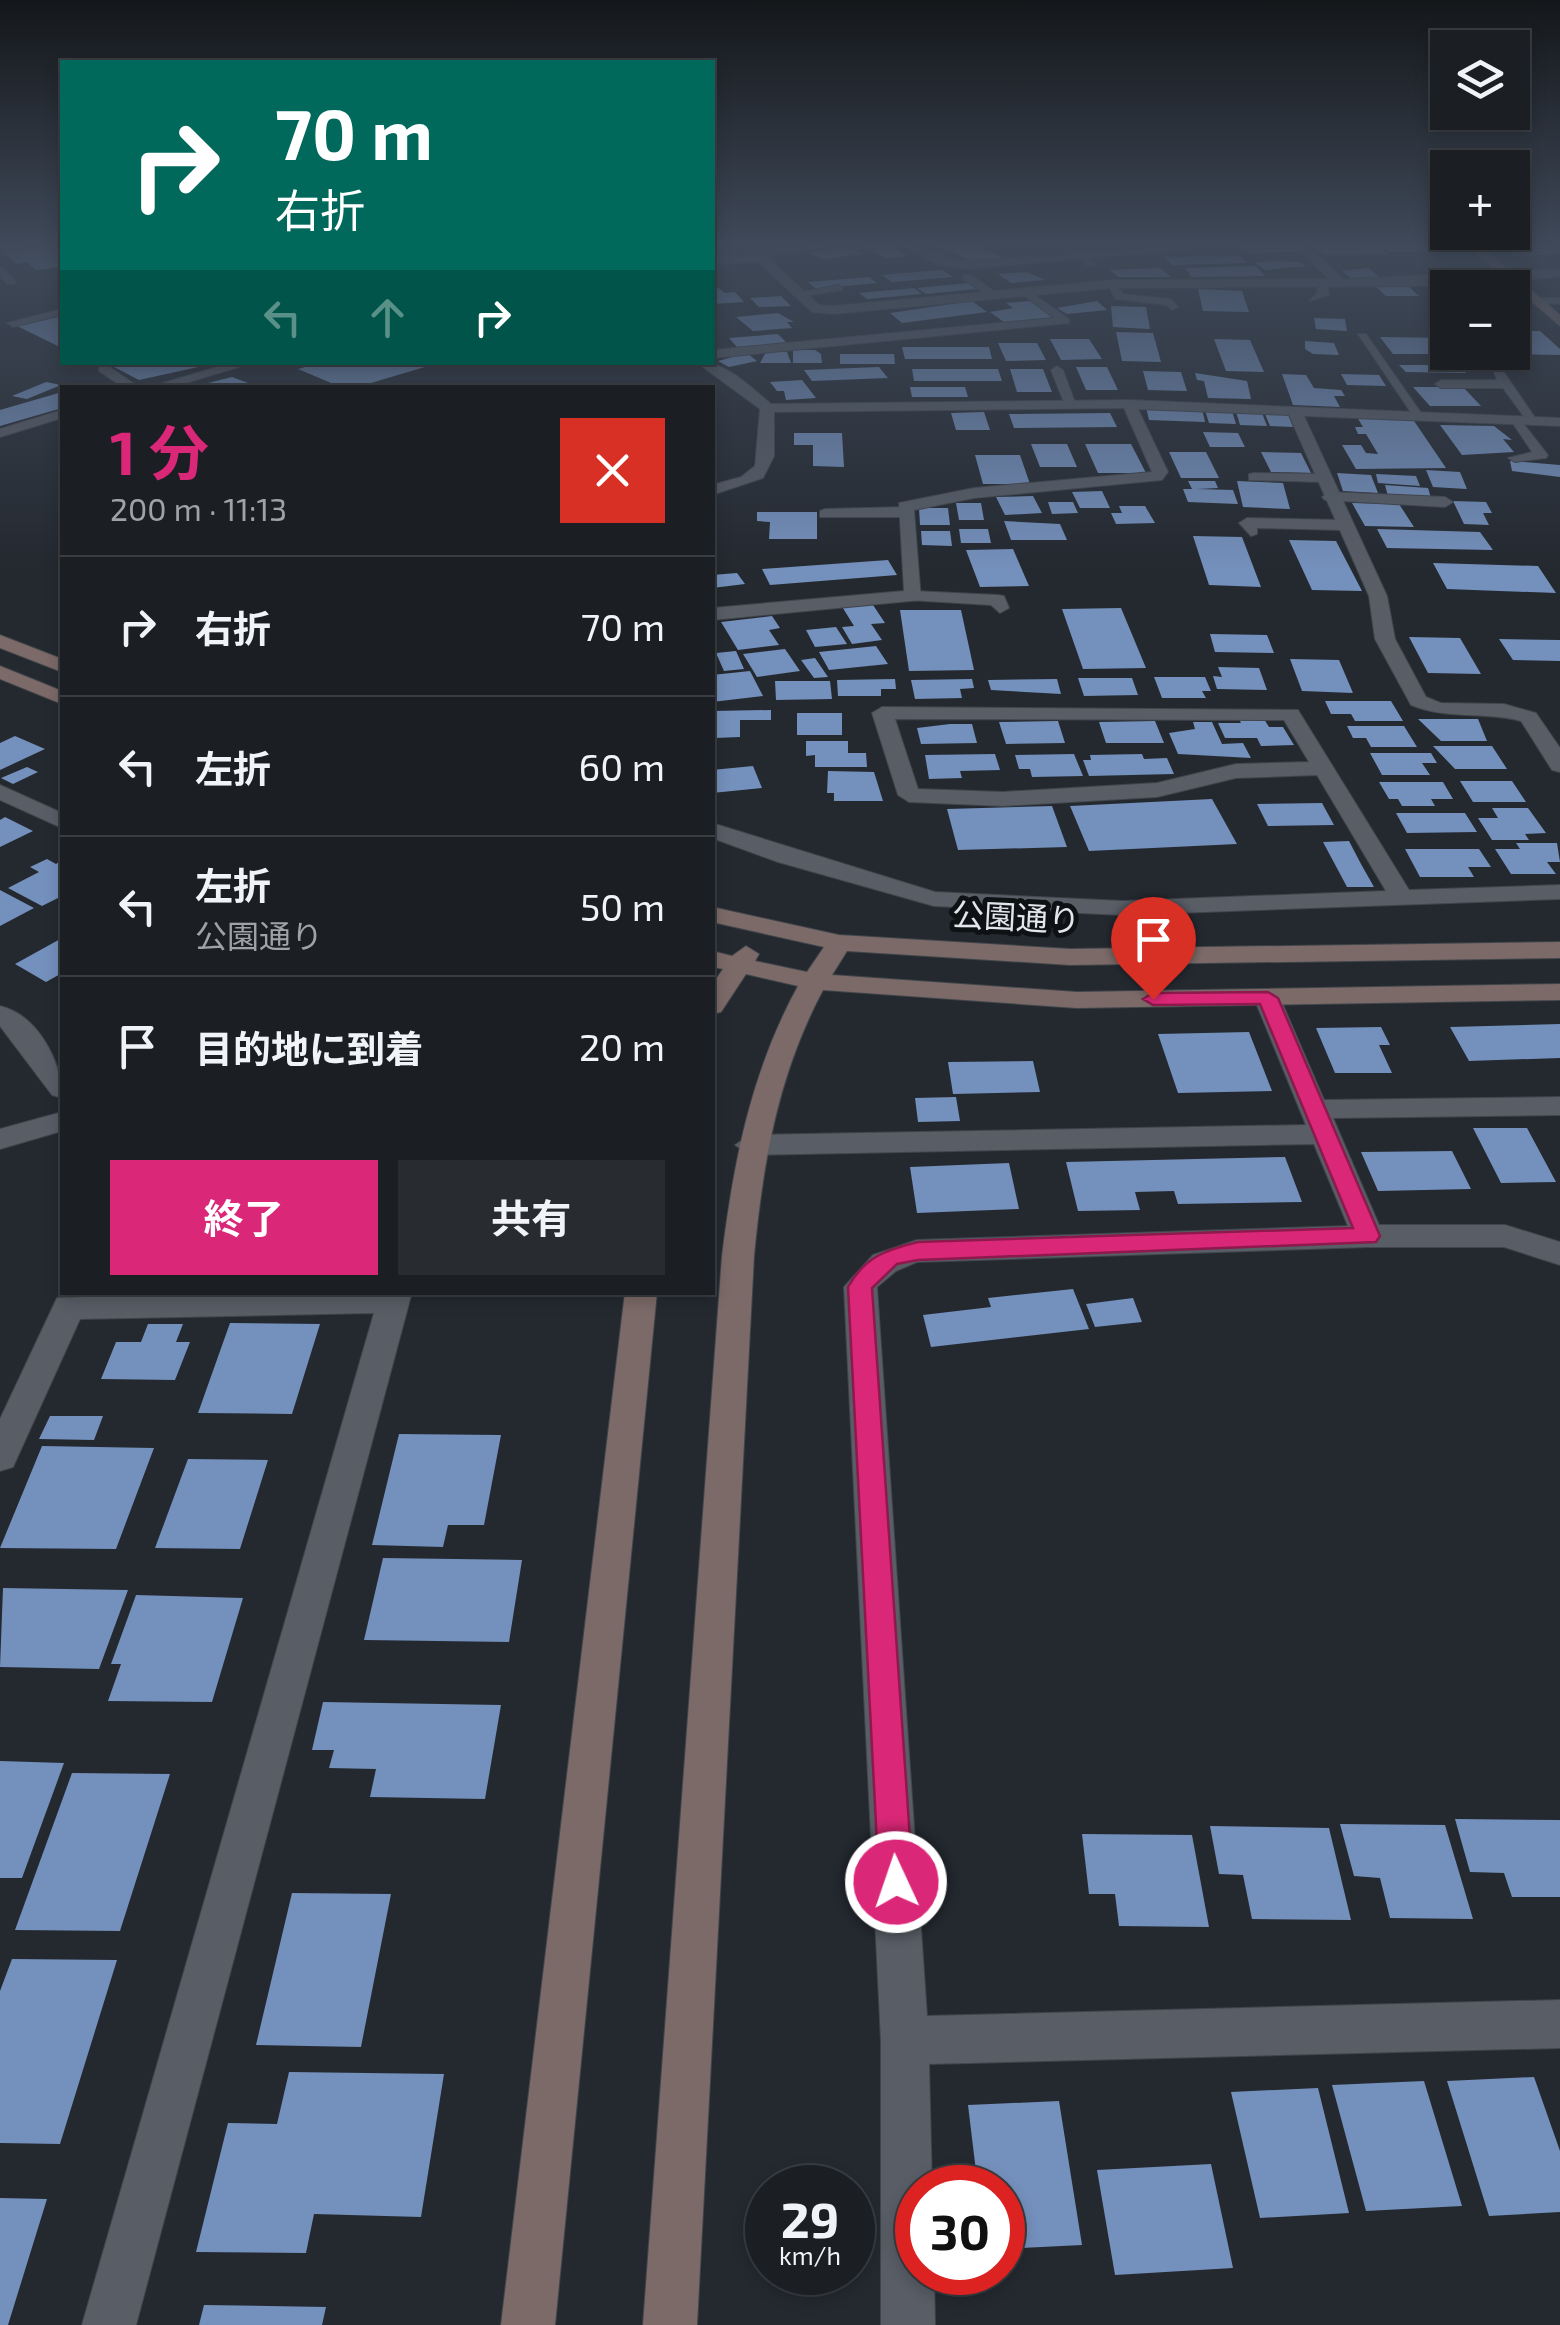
<!DOCTYPE html>
<html lang="ja">
<head>
<meta charset="utf-8">
<style>
	body { margin:0; font-family:"Exo 2","Noto Sans JP",sans-serif; background:#282c31; color:#f1f3f6; height:100vh; display:flex; flex-direction:column; font-size:38px; white-space:nowrap }
	* { box-sizing:border-box; margin:0 }
	p { font-size:32px; color:#a0a2a6 }
	.icon { flex:none; width:55px; height:55px; fill:none; stroke:currentColor; stroke-width:2; stroke-linecap:round; stroke-linejoin:round }
	.map { position:relative; flex:1; overflow:hidden }
	.sheet { position:absolute; left:60px; top:385px; width:655px; height:910px; display:flex; flex-direction:column; background:#1b1f24; border-radius:0px; box-shadow:0 5px 15px #0003,0 0 0 2px #393d41 }
	.sheet>* { flex:none }
	.top-card { position:absolute; left:60px; top:60px; width:655px; height:305px; border-radius:0px; box-shadow:0 5px 15px #0003,0 0 0 2px #393d41; background:#00695c; color:#fff; overflow:hidden }
	.buttons { position:absolute; left:1430px; top:30px; display:grid; gap:20px }
	.buttons a { display:grid; place-items:center; width:100px; height:100px; border-radius:0px; background:#1b1f24; box-shadow:0 5px 15px #0003,0 0 0 2px #393d41; font-size:50px }
	.speed { position:absolute; left:745px; top:2165px; display:flex; gap:20px; font-size:50px; font-weight:700; text-align:center }
	.speed>* { display:grid; place-content:center; width:130px; height:130px; border-radius:50%; background:#1b1f24; box-shadow:0 5px 15px #0003,0 0 0 2px #393d41; line-height:1 }
	.speed small { font-size:25px; font-weight:400 }
	.speed .limit { border:15px solid #d22; background:#fff; color:#111 }
	.pin { position:absolute; display:grid; place-items:center; width:85px; height:85px; color:#fff; margin:-102px -42px; border-radius:50% 50% 50% 0; rotate:-45deg; box-shadow:0 0 10px #0007 }
	.pin .icon { rotate:45deg }
	.me { position:absolute; width:110px; margin:-55px; rotate:357deg; stroke-linejoin:round; filter:drop-shadow(0 0 8px #0008) }
	.turn { display:flex; align-items:center; gap:35px; height:210px; padding:0 50px; font-size:45px }
	.turn .icon { width:130px; height:130px; stroke-width:2.5 }
	.turn b { display:block; font-size:70px; line-height:85px }
	.lanes { display:flex; align-items:center; height:95px; padding:0 50px; background:#0003; justify-content:center; gap:50px; direction:ltr }
	.lanes .off { opacity:.35 }
	.round { display:grid; place-items:center; flex:none; width:105px; height:105px; border-radius:0px; background:#282c31 }
	.overview { display:flex; align-items:center; justify-content:space-between; height:170px; padding:0 50px }
	h1 { font-size:60px; font-weight:700; line-height:75px; color:#db2777 }
	.cta { display:flex; gap:20px; margin-top:auto; padding:20px 50px }
	.cta a { flex:1; height:115px; border-radius:0px; background:#db2777; color:#fff; font-size:40px; font-weight:700; line-height:115px; text-align:center }
	.cta a+a { background:#282c31; color:#f1f3f6 }
	ul { padding:0; list-style:none }
	li { display:flex; align-items:center; gap:30px; height:140px; padding:0 50px; border-top:2px solid #393d41 }
	li div { flex:1 }
	li b { display:block; font-size:38px }
	li em { font-style:normal }
	.map>svg:first-child { display:block }
</style>
</head>
<body>
<div class="map">
<svg width="1560" height="2325" viewBox="0 0 1560 2325">
	<rect width="100%" height="100%" fill="#242930"/>
	<path fill="#7490bc" d="M885,244L907,256L886,258L863,246Z
		M936,244H974L1003,258L971,261Z
		M1376,244L1388,254L1325,255L1314,245Z
		M1379,244H1432L1461,251L1390,252Z
		M62,245V267L36,270L27,262L17,264L4,252Z
		M1287,245L1296,252L1250,253L1242,246Z
		M849,247L862,254L822,259L809,252Z
		M1519,249H1560V253L1516,257L1507,251H1522Z
		M1239,256L1247,263L1172,265L1164,257Z
		M1269,261L1300,262L1306,266L1265,270L1255,263Z
		M1256,266L1265,276L1192,277L1185,268Z
		M1160,268L1171,277H1118L1110,270Z
		M1369,268L1381,279H1352L1342,271Z
		M942,270L953,277L892,282L882,275Z
		M1027,272L1045,280L1011,283L998,274Z
		M869,277L877,283L816,289L808,282Z
		M712,283L725,293L735,292L744,302L712,304Z
		M969,283L977,289L926,294L917,288Z
		M1375,286H1408L1419,296H1386Z
		M914,288L922,294L867,299L859,293Z
		M1198,289L1242,291L1249,312L1203,311Z
		M781,296L791,306L759,307L750,298Z
		M972,301L987,312L902,323L890,313Z
		M1030,301L1056,318L1005,323L990,312L1013,308L1006,303Z
		M1097,301L1107,310L1067,314L1057,308Z
		M1111,306L1146,307L1150,329L1113,327Z
		M778,313L794,322H787L792,328L753,331L736,317Z
		M62,316V348L17,326Z
		M1314,318L1345,319L1347,331L1316,329Z
		M1512,331H1540L1560,349V355L1512,354Z
		M1116,332L1153,333L1161,362L1122,361Z
		M778,334L787,343L737,347L729,338Z
		M1380,337L1448,338V354H1393Z
		M1050,339H1089L1102,359L1061,360Z
		M1214,339L1250,340L1264,372L1226,371Z
		M1305,341L1334,343L1339,355L1313,354L1305,349Z
		M998,343H1037L1046,360L1006,361Z
		M902,347H989L992,359H905Z
		M793,350H815L821,354L822,363H793Z
		M766,352H787L791,363H760Z
		M747,353L757,361L729,367L718,361Z
		M840,354H894L895,364H840Z
		M135,362H212V364L139,380L114,367Z
		M323,362H434L435,364L354,388H343L298,369Z
		M1399,365H1459L1466,373L1406,372Z
		M879,367L888,378L812,381L804,370Z
		M1076,367H1107L1118,390H1086Z
		M912,369H998L1002,381H914Z
		M1010,369H1043L1052,392H1017Z
		M1143,371L1181,372L1187,391L1148,390Z
		M1195,373L1247,381L1251,399L1208,398L1204,381L1197,380Z
		M1282,374L1306,375L1314,388L1341,390L1345,396H1334L1340,407L1293,405Z
		M1341,374L1379,375L1386,386L1347,385Z
		M232,377L261,388H196V386Z
		M802,380L816,398L786,400L784,391H777L770,382Z
		M46,382L61,385L27,399L12,396Z
		M910,387H965L968,397H912Z
		M1413,387H1463L1481,406H1430Z
		M62,392V408L0,426V410Z
		M1146,407L1202,409L1205,422L1149,420Z
		M1205,410L1232,411L1236,424L1209,423Z
		M984,412L990,430H956L951,413Z
		M1236,412L1262,413L1267,426L1240,425Z
		M1110,413L1117,427L1014,428L1009,414Z
		M1265,414H1288L1293,427L1270,426Z
		M1357,417L1412,418L1446,468L1356,469L1342,445H1361L1366,453L1378,454L1366,434H1358L1355,427H1363Z
		M1440,425L1494,426L1512,440L1503,439L1514,452L1462,455Z
		M1203,432L1238,433L1245,447H1210Z
		M794,433H842L844,467L813,466V445H794Z
		M1031,444H1067L1077,467H1040Z
		M1085,444H1131L1146,473H1098Z
		M1169,452H1206L1219,478H1181Z
		M1261,452L1301,453L1311,473L1271,472Z
		M975,455H1020L1030,484H983Z
		M1510,461L1560,465V477L1512,471Z
		M1426,470L1460,472L1467,489L1433,487Z
		M1337,473L1371,475L1378,493L1343,491Z
		M1376,474L1416,476L1420,486L1378,483Z
		M1188,481H1215L1218,488L1197,489L1233,490L1238,504L1188,502L1183,489H1192Z
		M1237,481L1283,483L1290,509L1243,507Z
		M1385,485L1428,488L1431,498L1388,496Z
		M1102,491L1110,508H1080L1072,492Z
		M1033,496L1042,513L1005,515L996,497Z
		M1453,501L1486,502L1492,513H1483L1489,525L1464,524Z
		M1048,502H1073L1078,513L1052,514Z
		M956,503H981L984,520H959Z
		M1352,503L1399,504L1414,527L1365,526Z
		M1119,506H1145L1155,523L1116,524L1111,513H1122Z
		M919,508H948L950,525H920Z
		M757,512H817V539H769L770,522L757,521Z
		M1004,521L1060,524L1067,540H1011Z
		M959,529H988L991,543H961Z
		M1377,529L1480,532L1493,550L1387,548Z
		M921,531H950L952,546L922,545Z
		M1193,536L1242,537L1261,587L1209,585Z
		M1289,540L1336,541L1362,591L1312,590Z
		M1013,549L1029,586L980,587L966,550Z
		M888,560L897,575L770,585L762,569Z
		M1433,563L1538,566L1556,593L1447,589Z
		M737,573L745,584L712,588V575Z
		M871,602L885,623L871,624L882,640L852,644L842,627L854,626L841,605Z
		M1121,608L1146,668L1083,669L1062,609Z
		M900,610H961L974,670L909,671Z
		M772,616L780,628L769,630L779,645L738,650L721,622Z
		M836,627L847,644L815,647L806,630Z
		M1210,634L1267,635L1274,653L1215,652Z
		M1409,637L1460,638L1481,674L1428,673Z
		M1499,639L1560,640V661L1513,660Z
		M876,646L888,664L829,670L819,652Z
		M785,649L800,671L757,677L743,654Z
		M736,651L744,669L724,671L716,653Z
		M815,658L828,677L814,678L801,660Z
		M1290,659L1339,660L1353,693L1302,691Z
		M1218,667L1259,668L1267,690L1217,689L1213,676L1222,677Z
		M750,671L763,696L712,702V675Z
		M1154,677H1205L1211,691H1202L1206,698H1162Z
		M1078,678H1132L1138,695L1084,696Z
		M895,679L896,689H881V696H838L837,680Z
		M972,679L974,688L960,689L962,698L915,699L911,680Z
		M1057,679L1061,694L991,690L988,680Z
		M775,681H830L832,699L776,700Z
		M1325,701H1391L1403,721H1355L1351,714H1331Z
		M771,710V720H740V737L715,738L712,711Z
		M797,713H842V735H797Z
		M1239,719H1264L1269,727H1283L1294,745L1261,746L1257,738H1225L1218,723H1241Z
		M1418,719H1478L1487,741H1441Z
		M1058,721L1065,743L1006,744L999,722Z
		M1155,721L1164,743H1106L1099,722Z
		M1193,722H1212L1222,744L1243,743L1251,758L1178,754L1169,733L1195,729Z
		M950,724H972L977,743L921,744L917,728Z
		M1347,726H1404L1417,747H1371L1366,738H1353Z
		M15,736L45,749L0,770V743Z
		M806,741H848V753H866L867,767H815V755L806,756Z
		M1433,746H1492L1507,769H1455Z
		M1370,753H1431L1437,763H1422L1430,775H1382Z
		M995,754L1000,770L960,771L962,778L929,779L925,755Z
		M1074,754L1083,776L1032,777L1030,769H1019L1015,755Z
		M1142,754L1144,759L1167,758L1174,774L1089,776L1083,760H1091L1090,755Z
		M753,766L762,788L712,793V770Z
		M27,767L38,772L13,784L1,778Z
		M828,771L874,772L883,801H834V793H827Z
		M1460,781H1512L1526,802H1473Z
		M1379,782H1443L1453,799H1431L1435,806H1402L1398,799H1389Z
		M1212,799L1237,844L1089,851L1070,806Z
		M1322,803L1334,825L1268,826L1257,804Z
		M1052,806L1067,847L958,850L947,809Z
		M1492,808H1528L1546,833L1525,834L1529,840H1492L1478,818H1498Z
		M1396,813H1465L1477,832L1407,833Z
		M5,817L33,831L0,847V820Z
		M1349,841L1361,864L1374,887H1347L1323,842Z
		M1516,843H1557L1560,862H1547L1556,874H1511L1495,849H1520Z
		M1405,849H1479L1491,867H1468L1474,877H1420Z
		M47,859L56,864L62,860V896L42,906L8,888L39,872L30,867Z
		M0,890L34,908L0,926Z
		M62,938V973L46,982L15,964Z
		M1560,1024V1058L1469,1061L1450,1027Z
		M1381,1027L1390,1045H1379L1392,1073H1335L1316,1028Z
		M1249,1032L1272,1091L1178,1093L1158,1034Z
		M1033,1061L1040,1092L953,1094L948,1062Z
		M956,1097L960,1121L918,1122L915,1098Z
		M1473,1128H1527L1556,1182L1501,1183Z
		M1452,1151L1471,1189L1378,1191L1361,1152Z
		M1285,1157L1302,1202L1178,1204L1174,1191L1135,1192L1140,1210L1078,1211L1066,1162Z
		M1009,1163L1019,1209L917,1213L910,1167Z
		M1073,1289L1089,1329L931,1347L923,1315L991,1307L988,1298Z
		M1133,1298L1142,1322L1095,1327L1086,1304Z
		M230,1323L320,1324L292,1414L198,1413Z
		M148,1324H183L176,1342H190L175,1380L101,1379L116,1342H141Z
		M50,1416H103L94,1440L39,1439Z
		M399,1434L501,1435L484,1525H448L443,1547L372,1545Z
		M42,1446L154,1448L116,1549L0,1548Z
		M188,1459L268,1460L240,1549L155,1548Z
		M383,1558L522,1560L509,1642L364,1640Z
		M3,1588L128,1590L99,1669L0,1667Z
		M136,1595L243,1598L212,1702L108,1701L121,1664H111Z
		M323,1702L501,1705L485,1799L370,1797L376,1769L329,1768L334,1750H312Z
		M0,1761L64,1763L22,1878H0Z
		M72,1773L170,1774L120,1931L15,1930Z
		M1455,1819L1560,1820V1897H1512L1504,1873L1470,1872Z
		M1340,1824L1445,1825L1473,1919L1390,1918L1380,1878L1354,1876Z
		M1210,1826L1329,1828L1351,1920L1252,1919L1243,1875L1219,1874Z
		M1082,1834L1192,1835L1209,1927L1119,1926L1115,1894H1089Z
		M292,1893L391,1894L361,2047L256,2045Z
		M12,1959L117,1960L60,2144L0,2143V1991Z
		M289,2072L444,2074L421,2217L314,2214L306,2253L196,2252L228,2123L277,2124Z
		M1534,2077L1560,2151V2212L1489,2216L1447,2081Z
		M1424,2081L1462,2206L1366,2211L1332,2085Z
		M1318,2088L1349,2213L1260,2218L1231,2092Z
		M1059,2101L1082,2245L1002,2249V2188H978L968,2105Z
		M1211,2164L1233,2268L1115,2275L1097,2170Z
		M0,2198L47,2199L8,2325H0Z
		M204,2305L326,2307L322,2325H199Z"/>
	<g fill="none" stroke-linecap="round" stroke-linejoin="round">
		<g stroke="#40454b" stroke-width="2">
			<path id="lane" d="M40,244L0,251V245Z
				M1075,254L1097,264L1088,266Z
				M0,266L15,280V284H7L0,276Z
				M963,275H971L1000,295L990,297L963,279Z
				M1107,282H1115L1123,294L1171,299L1178,307L1172,310L1166,305L1115,299Z
				M1318,282H1326L1329,295L1309,301L1317,293Z
				M839,285L843,290L798,297L792,294Z
				M1026,289L1069,319V323L712,358V350L1054,318L1022,294Z
				M1537,298H1560V304L1533,303Z
				M62,309V315L13,327L7,323Z
				M1358,334H1366L1426,420H1416Z
				M234,362H256L169,388H146Z
				M99,365H107L140,388H124L99,371Z
				M1491,365H1499L1540,425H1530L1503,388H1441L1435,384L1441,380H1497Z
				M1057,366L1063,370L1077,408L1065,405L1051,370Z
				M62,410V418L0,437V429Z
				M1519,418L1548,455L1546,458L1515,462L1508,458L1532,452L1512,422Z
				M1254,473L1322,474L1329,478L1322,482L1249,480V474Z
				M1330,492L1445,497L1453,502L1445,507L1325,500L1322,497Z
				M825,509L905,507L913,512L905,517H820V511Z
				M1247,518L1342,520L1350,525L1342,530L1257,528V534L1251,536L1239,523Z
				M914,591L998,595L1004,596L1009,608L1000,613L991,605L908,600L906,596Z"/>
		</g>
		<g stroke="#40454b" stroke-width="2">
			<path id="street" d="M739,244L757,249L840,244L765,255L819,305L833,306L1111,280L1329,279L1293,244H1306L1343,279L1560,269V277L1430,286L1111,288L833,314L812,312L758,262L712,264V257L751,255Z
				M900,244C925,244 944,260 969,261L1233,244L969,269L938,265Z
				M696,362C727,362 747,384 771,404L1129,400L1560,418V426L1304,416L1387,596L1395,639L1426,697L1441,703L1504,704L1536,713L1560,748V772L1552,770L1521,721C1484,711 1447,720 1411,705L1375,639L1369,596L1289,415L1138,409L1168,472L1162,480L974,498L914,510L921,600L712,620V608L904,591L899,503L974,488L1152,472L1124,408L774,412V456L763,478L712,495V485L741,477L755,466L760,409Z
				M882,707L1298,710L1409,890L1560,885V899L1123,915L934,906L778,862L712,838V823L935,892L1123,901L1386,891L1317,775L1236,778L1157,797L1003,806L909,802L898,795L872,713ZM895,719L1284,720L1309,762L1236,764L1157,783L1003,792L918,789Z
				M0,785L62,813V828L0,800Z
				M1267,990L1280,998L1324,1100L1560,1097V1115L1333,1118L1379,1225H1505L1560,1242V1265L1504,1247H1368L917,1262L896,1271L877,1287L927,2016L1560,2000V2048L929,2064L932,2188H918V2272H934L935,2325H881V2041L844,1287L873,1255L917,1240L1348,1226L1314,1144L750,1155L735,1145L750,1135L1306,1125L1254,998Z
				M0,1006C38,1015 62,1062 62,1098L52,1095L0,1026Z
				M62,1112V1131L0,1149V1129Z
				M201,1292H412L136,2325H82L374,1313L80,1319L13,1467L0,1471V1419L57,1298Z"/>
		</g>
		<g stroke="#40454b" stroke-width="2">
			<path id="secondary" d="M1465,244H1478L1560,315V326Z
				M0,635L62,659V672L0,648Z
				M0,666L62,691V704L0,679Z
				M712,907L839,935L1070,949L1560,942V958L1070,965L847,951L832,975L1077,992L1560,984V1000L1077,1008L823,990C778,1074 763,1162 754,1256L697,2325H643L722,1256C734,1160 751,1072 798,986L746,974L721,1012L712,1014V985L723,969L712,967V951L732,956L746,946L759,954L755,961L807,972L824,947L712,922Z
				M625,1292H657L555,2325H501Z"/>
		</g>
		<use href="#lane" fill="#585d66" fill-rule="evenodd"/>
		<use href="#street" fill="#585d66" fill-rule="evenodd"/>
		<use href="#secondary" fill="#7b6a67" fill-rule="evenodd"/>
	</g>
	<linearGradient id="sky" x2="0" y2="1"><stop stop-color="#14171a"/><stop offset="0.43" stop-color="#3f4959"/><stop offset="1" stop-color="#3f4959" stop-opacity="0"/></linearGradient>
	<rect width="1560" height="570" fill="url(#sky)"/>
	<path fill="#db2777" stroke="#8e194d" stroke-width="2.5" d="M1268,992L1278,998L1380,1236L1376,1242L918,1260L897,1264L872,1288L913,1882L908,1894L896,1899L884,1894L879,1882L848,1287C865,1257 885,1250 918,1242L1353,1228L1260,1004L1153,1005L1143,999L1153,993Z"/>
	<g text-anchor="middle" stroke-width="10" stroke-linejoin="round" paint-order="stroke">
		<g font-size="32" fill="#e3e6eb" stroke="#0f1215">
			<text transform="translate(1016 918) rotate(3)" y="11">公園通り</text>
		</g>
	</g>
</svg>
<div class="buttons">
<a><svg class="icon" aria-label="layers" viewBox="0 0 24 24"><path d="M12 4l9 5-9 5-9-5zM3 14l9 5 9-5"/></svg></a>
<a>+</a>
<a>−</a>
</div>
<div class="speed"><div>29<small>km/h</small></div><div class="limit">30</div></div>
<div class="pin" style="left:1153px;top:999px;background:#d93025"><svg class="icon" aria-label="arrive" viewBox="0 0 24 24"><path d="M6 21V4h12l-3 4 3 4H6"/></svg></div>
<svg class="me" style="left:896px;top:1882px" viewBox="-20 -20 40 40"><circle r="17" fill="#db2777" stroke="#fff" stroke-width="3"/><path d="M0-11L8 9 0 5-8 9z" fill="#fff"/></svg>
<div class="top-card">
<div class="turn"><svg class="icon" aria-label="right" viewBox="0 0 24 24"><path d="M7 20v-9h11M14 6l5 5-5 5"/></svg><div><b>70 m</b>右折</div></div>
<div class="lanes"><svg class="icon off" aria-label="left" viewBox="0 0 24 24"><path d="M17 20v-9H6M10 6l-5 5 5 5"/></svg><svg class="icon off" aria-label="ahead" viewBox="0 0 24 24"><path d="M12 20V5M6 11l6-6 6 6"/></svg><svg class="icon" aria-label="right" viewBox="0 0 24 24"><path d="M7 20v-9h11M14 6l5 5-5 5"/></svg></div>
</div>
<section class="sheet">
<div class="overview"><div><h1>1 分</h1><p>200 m · 11:13</p></div><a class="round" style="background:#d93025;color:#fff"><svg class="icon" aria-label="close" viewBox="0 0 24 24"><path d="M6 6l12 12M18 6L6 18"/></svg></a></div>
<ul>
<li><svg class="icon" aria-label="right" viewBox="0 0 24 24"><path d="M7 20v-9h11M14 6l5 5-5 5"/></svg><div><b>右折</b></div><em>70 m</em></li>
<li><svg class="icon" aria-label="left" viewBox="0 0 24 24"><path d="M17 20v-9H6M10 6l-5 5 5 5"/></svg><div><b>左折</b></div><em>60 m</em></li>
<li><svg class="icon" aria-label="left" viewBox="0 0 24 24"><path d="M17 20v-9H6M10 6l-5 5 5 5"/></svg><div><b>左折</b><p>公園通り</p></div><em>50 m</em></li>
<li><svg class="icon" aria-label="arrive" viewBox="0 0 24 24"><path d="M6 21V4h12l-3 4 3 4H6"/></svg><div><b>目的地に到着</b></div><em>20 m</em></li>
</ul>
<div class="cta"><a>終了</a><a>共有</a></div>
</section>
</div>
</body>
</html>
